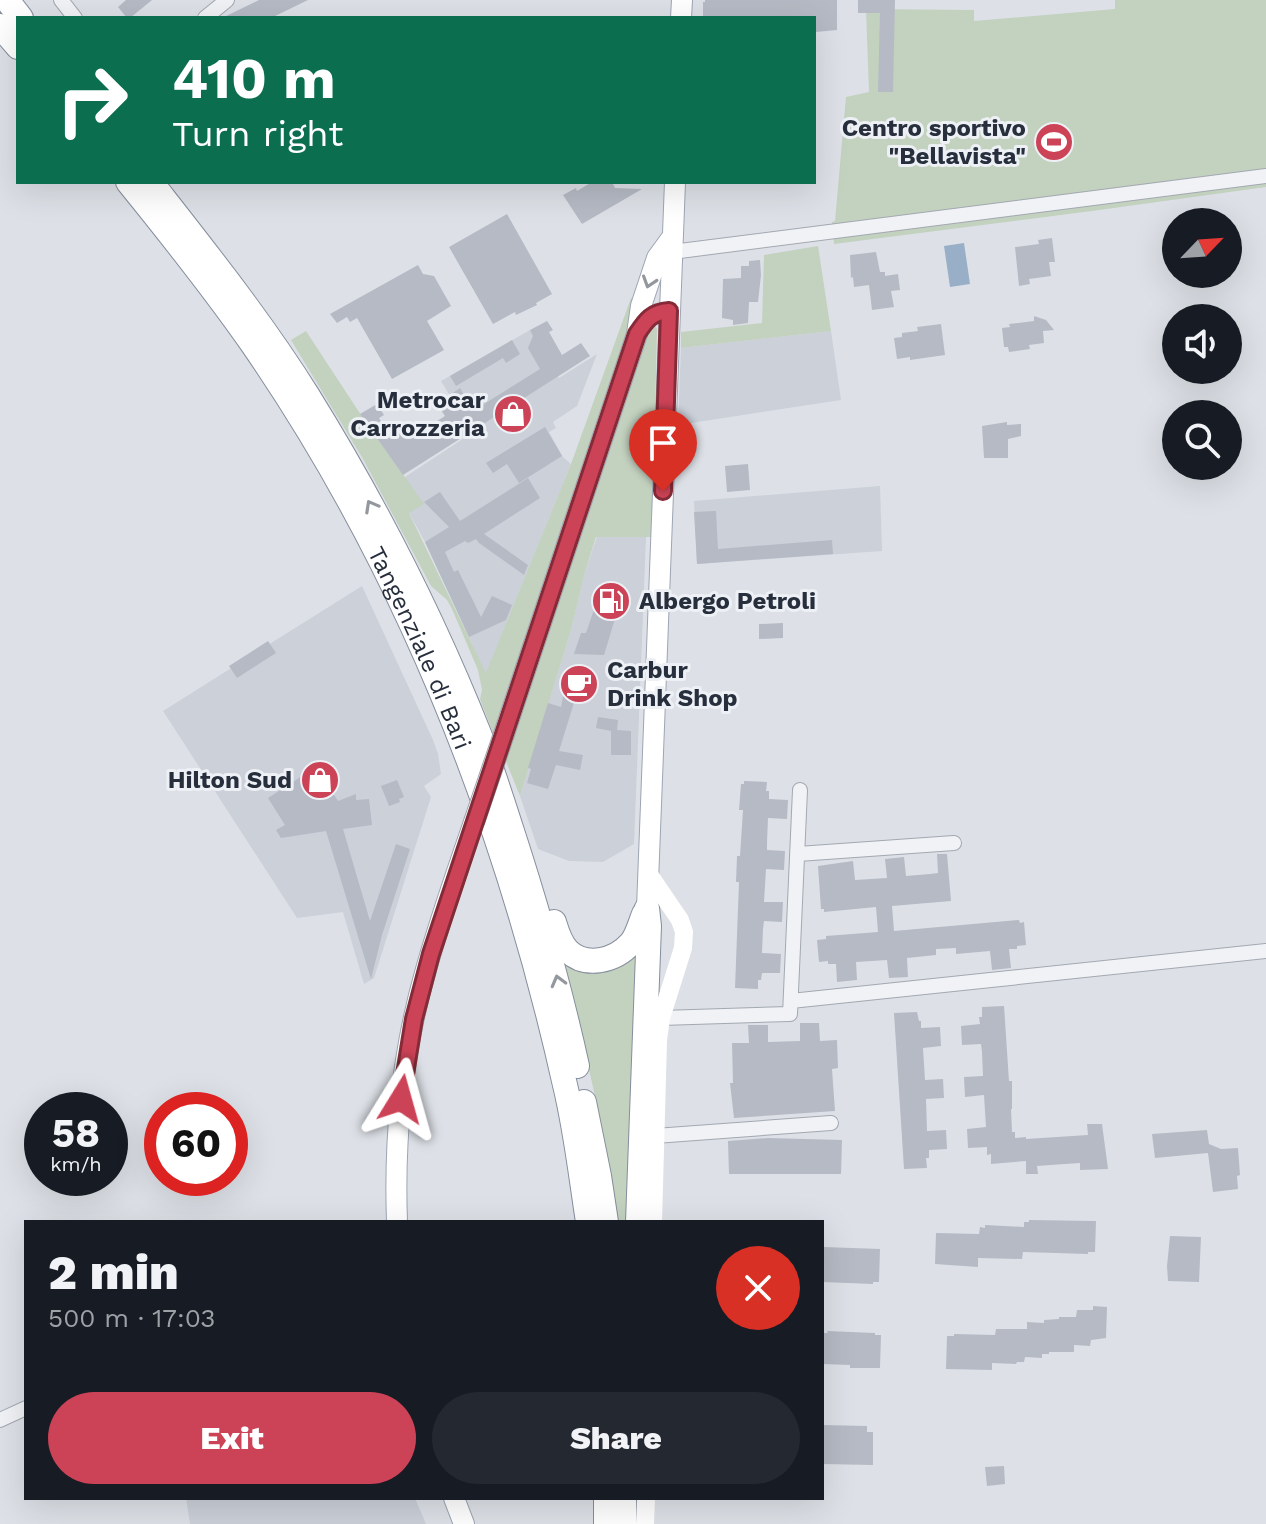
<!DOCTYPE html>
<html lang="en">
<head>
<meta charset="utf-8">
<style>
	body { margin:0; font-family:"Work Sans",sans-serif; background:#242831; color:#f1f3f6; height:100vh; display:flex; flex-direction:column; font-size:30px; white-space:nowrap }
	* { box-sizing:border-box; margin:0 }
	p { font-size:26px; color:#9ea1a6 }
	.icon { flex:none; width:44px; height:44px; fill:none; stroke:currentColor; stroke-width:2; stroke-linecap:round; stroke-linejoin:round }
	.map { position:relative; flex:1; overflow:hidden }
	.side { position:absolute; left:24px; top:1220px; width:800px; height:280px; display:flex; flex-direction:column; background:#171b24; border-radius:0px; box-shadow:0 8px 32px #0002 }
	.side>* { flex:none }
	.top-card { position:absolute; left:16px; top:16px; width:800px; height:168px; border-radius:0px; box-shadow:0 8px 32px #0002; background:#0b6e4f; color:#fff; overflow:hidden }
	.needle { width:52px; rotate:65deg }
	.fabs { position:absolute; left:1162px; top:208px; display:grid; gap:16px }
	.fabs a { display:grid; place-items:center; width:80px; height:80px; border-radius:50%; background:#171b24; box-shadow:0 8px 32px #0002; font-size:40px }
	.speed { position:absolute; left:24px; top:1092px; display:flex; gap:16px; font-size:40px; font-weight:700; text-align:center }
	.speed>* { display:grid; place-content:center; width:104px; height:104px; border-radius:50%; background:#171b24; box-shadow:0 8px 32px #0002; line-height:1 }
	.speed small { font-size:20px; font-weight:400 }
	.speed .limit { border:12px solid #d22; background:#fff; color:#111 }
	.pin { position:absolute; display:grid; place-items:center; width:68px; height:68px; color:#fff; margin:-82px -34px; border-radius:50% 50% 50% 0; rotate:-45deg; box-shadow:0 0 8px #0007 }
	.pin .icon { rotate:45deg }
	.me { position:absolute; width:88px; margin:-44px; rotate:8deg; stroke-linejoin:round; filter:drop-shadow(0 0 6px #0008) }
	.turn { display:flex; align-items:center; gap:28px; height:168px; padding:0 24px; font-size:36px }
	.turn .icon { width:104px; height:104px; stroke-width:2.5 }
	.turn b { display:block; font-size:56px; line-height:68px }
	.round { display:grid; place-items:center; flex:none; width:84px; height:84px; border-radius:42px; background:#242831 }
	.headline { display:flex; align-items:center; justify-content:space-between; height:136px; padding:0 24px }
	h1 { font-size:48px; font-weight:800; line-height:60px }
	.cta { display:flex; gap:16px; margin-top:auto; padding:16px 24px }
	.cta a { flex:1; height:92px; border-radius:48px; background:#cc4256; color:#fff; font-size:32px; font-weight:800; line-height:92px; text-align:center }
	.cta a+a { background:#242831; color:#f1f3f6 }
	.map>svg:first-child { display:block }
</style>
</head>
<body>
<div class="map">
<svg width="1266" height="1524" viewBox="0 0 1266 1524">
	<rect width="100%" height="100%" fill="#dde1e7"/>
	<path fill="#cbd0d9" d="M530,330L559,378L597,354L577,406L553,422L556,428L549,432L563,457L571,464L486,674L425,542L409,513L405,477L472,433L441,381Z
		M831,331L841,400L678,425L681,348Z
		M880,486L882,551L697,564L694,501Z
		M597,537H646L634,844L603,862L569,861L538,849L520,796L571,630L585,572Z
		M362,586L433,740L438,754L441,774L424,786L431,797L374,978L364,984L343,912L297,918L163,711Z
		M186,1498H415L426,1524H190Z"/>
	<path fill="#c3d1bf" d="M1115,0H1266V187L1092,211L834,244L832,222L835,221L846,97L869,92L866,9L974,10V21L1115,9Z
		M818,246L831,331L681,348V332L762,323L764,255Z
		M631,298L638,299L493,733L480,699L482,690L478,670L452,609L447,600L431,586L363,459L291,340L306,331L361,415L424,504L409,513L486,673L571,464Z
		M654,324L657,329L652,537H596L585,572L571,630L520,796L505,759L651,325Z
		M638,945L630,1222H617L596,1100L563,957Z"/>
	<path fill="#98afc7" d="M964,243L970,284L950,287L944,246Z"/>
	<path fill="#b5bac4" d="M126,0H152L130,18H127L118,7Z
		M259,0H308L271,18H222Z
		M705,0H837V30L816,32L814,18H703V2H705Z
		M858,0H895L893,92H878L880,13H858Z
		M592,182H612L615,188L642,189L582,224L563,195L576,188L577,191Z
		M507,214L552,294L536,303L537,305L516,315L515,312L493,324L449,247Z
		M1052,238L1055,262H1049L1051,276L1029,279L1030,284L1019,286L1015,247L1039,244L1038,240Z
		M876,252L880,272H885V276L898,274L900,290L891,291L894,307L872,310L869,285L854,287L853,277L851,278L850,255Z
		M760,260L761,275L758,302H749L748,323L733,325V320L722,318L723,279L741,278V266H749V261Z
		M418,265L423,274L434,276L451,306L427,321L444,350L392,379L357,318L350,322L347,317L337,323L330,314Z
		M1034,316L1046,320L1054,330L1043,331L1044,343L1029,345L1030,349L1009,352L1008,347H1004L1002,328L1010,327L1009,324L1034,321Z
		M547,321L553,330L549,332L562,355L581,343L590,356L403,475L360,414L377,404L384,415L379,418L390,436L397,432L398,434L416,423L420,431L423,430L445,416L437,404L460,388L473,411L540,369L528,348L533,336L530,330Z
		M941,324L945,355L910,360V357L897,359L894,338L902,337V333L918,331L917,327Z
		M512,340L520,354L506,363L503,358L456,386L450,376Z
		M1007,422V425L1021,424V436L1008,439V458H984L982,426Z
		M545,427L562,456L519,483L507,464L493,473L486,463Z
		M748,464L750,490L727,492L725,466Z
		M528,478L540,498L484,534L528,565L524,575L479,543L476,539L468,543L465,541L445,552L454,572L458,570L481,617L492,596L512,605L506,620L469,637L425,542L449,527L424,502L440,492L460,521Z
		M716,511L718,549L832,540L833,554L697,564L694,512Z
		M597,601L620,602L604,655L574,654L581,633H586Z
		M783,623V638L759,639V624Z
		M268,641L276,653L237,678L229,666Z
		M568,672L595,677L591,696L577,693L559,751L583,755L580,770L556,765L548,789L527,783L531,769L528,768L548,703L561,707Z
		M598,717L618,720L617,730L631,731V755H611V731L596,728Z
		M316,767L338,801L356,794V800L369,799L372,825L343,829L370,921L396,844L410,849L382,935L371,979L326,831L281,838L276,830L285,825L268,798Z
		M397,780L404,797L399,799L400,802L389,806L381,786Z
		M744,781L767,782L766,791H769V799L788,800L787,819L768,818L767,843V850L785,851L784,870L766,869L764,902H783L782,922L764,921L763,929L762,953L781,954L780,973H762L761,980H758V989L735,988L739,882H736L737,856H740L743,810H739L741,784H744Z
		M937,854H947L951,901L892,906L894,931L1019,920L1020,923L1024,922L1026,945L1017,946V949H1009L1011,968L992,970L990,951L956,954V948L936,949V955L907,958L908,977L889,978L887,960L856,962L857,980L837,982L836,964H828V961L819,962L817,940L826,939V936L878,932L876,907L824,912V909H821L818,866L853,861L855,880L887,878L885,859L904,857L906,876L930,874L938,873Z
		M1004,1006L1009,1081H1012V1109H1011L1012,1132H1015V1138L1026,1137V1139L1088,1135L1087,1124H1102L1108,1169L1080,1170V1163L1065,1164L1037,1166L1038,1174H1026V1161L991,1164V1154L987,1155V1147L968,1148L967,1129L986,1127L984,1095L965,1097L964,1077L983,1076L982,1052L981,1044L962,1045L961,1026L980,1024L979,1017H982V1007Z
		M917,1012L919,1021H921V1028L940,1027L941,1046L923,1048L925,1080L943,1079L944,1098L926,1099L927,1131L946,1130L947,1149L929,1150V1158H926L927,1168L904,1169L894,1013Z
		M800,1023H819L820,1041L837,1040L838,1068L832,1069L835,1111L734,1118L730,1083H733L732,1043H749L748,1025H768V1042L800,1041Z
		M1207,1130L1209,1144L1221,1149L1238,1148L1240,1175L1237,1176L1238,1189L1213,1192L1208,1153L1155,1158L1152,1134Z
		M768,1138L842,1140L841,1174H729L728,1141Z
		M1029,1220L1096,1221L1095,1252H1088V1254L1023,1252L1022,1259L978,1258V1267L935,1264L936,1233L979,1234L980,1227L985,1228V1225L1024,1227V1222H1029Z
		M1170,1236L1201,1237L1199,1282L1168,1281L1167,1266Z
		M824,1247L880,1249L879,1282H873V1284L822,1282V1249Z
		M1093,1306L1107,1307L1106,1338L1091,1340L1090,1346L1074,1345V1352H1049V1354H1042V1358L1025,1357L1024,1362H1017L1016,1364L992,1363V1370L946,1369L947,1336H954V1334L995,1335L996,1329H1027V1322L1044,1323V1320L1059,1319V1317H1076L1077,1310H1093Z
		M827,1331L875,1333V1335H881L880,1368H850V1365L822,1364V1333H828Z
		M822,1425L867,1426V1432H873V1465L822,1464Z
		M1004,1466L1005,1484L987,1486L985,1467Z"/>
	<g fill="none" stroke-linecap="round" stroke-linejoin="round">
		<g stroke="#a3a8b1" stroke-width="16">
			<path id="street" d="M61,0L75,18
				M205,18L227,0
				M672,252L1266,176
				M798,854L954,843
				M791,1001L1266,951
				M661,1018L790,1014L800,790
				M655,1136L831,1123
				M0,1420L26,1408"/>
		</g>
		<g stroke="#9da5b3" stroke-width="22">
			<path id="primary" d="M681,18L682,0
				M504,734L637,334L641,306L657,258L673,236
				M647,908L675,182
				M397,1222C394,1139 402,1054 425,973C439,922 457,872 474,822
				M454,1498L464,1524"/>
		</g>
		<g stroke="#858e9d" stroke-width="26">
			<g id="highway">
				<path d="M7,0L21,18"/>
				<path d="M0,26L18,47"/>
				<path id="s1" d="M128,182C171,235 214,289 253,345C406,567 506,822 565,1085C576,1130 581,1177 588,1222"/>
				<path d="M151,182C205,251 261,321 308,396C375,504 433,618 480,736C491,766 501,797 511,828C537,908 559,984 577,1066"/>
				<path d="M554,922C557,932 560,943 568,951C586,968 615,961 631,943C637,936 640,924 644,914"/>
				<path d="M584,1102L599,1176L606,1222"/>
				<path d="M638,1222L649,926L647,908"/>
				<path d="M606,1524V1498"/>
				<path d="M624,1524V1498"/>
			</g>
		</g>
		<use href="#street" stroke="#f0f2f5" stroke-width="14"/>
		<path stroke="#fff" stroke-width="18" d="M648,873L680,920L684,932L683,948L661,1018L658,1040L653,1222
			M645,1524L646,1498"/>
		<use href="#primary" stroke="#fff" stroke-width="20"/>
		<use href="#highway" stroke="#fff" stroke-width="24"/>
		<g stroke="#9da5b3" stroke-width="22" stroke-linecap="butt">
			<path id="primary-bridge" d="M474,822L504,734"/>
		</g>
		<use href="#primary-bridge" stroke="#fff" stroke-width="20"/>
	</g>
	<defs><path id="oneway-chevron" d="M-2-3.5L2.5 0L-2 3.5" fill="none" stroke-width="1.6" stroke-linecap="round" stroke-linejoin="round" transform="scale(2)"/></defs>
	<g stroke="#93979e">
		<use href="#oneway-chevron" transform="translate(649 282) rotate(108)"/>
		<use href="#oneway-chevron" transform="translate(371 506) rotate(-119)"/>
		<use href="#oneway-chevron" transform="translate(558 981) rotate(-105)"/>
	</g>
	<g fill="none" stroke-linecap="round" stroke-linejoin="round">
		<g stroke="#852b38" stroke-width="20">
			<path id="route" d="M401,1099L414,1019L431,954L637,334C646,320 652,312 669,311L663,491"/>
		</g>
		<use href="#route" stroke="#cc4256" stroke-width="14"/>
	</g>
	<defs>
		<g id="stadium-disc" transform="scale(2)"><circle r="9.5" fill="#cc4256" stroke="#edf0f5"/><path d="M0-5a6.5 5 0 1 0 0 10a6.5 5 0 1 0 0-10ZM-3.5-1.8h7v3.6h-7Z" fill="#fff"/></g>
		<g id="shop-disc" transform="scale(2)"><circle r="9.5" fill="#cc4256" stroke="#edf0f5"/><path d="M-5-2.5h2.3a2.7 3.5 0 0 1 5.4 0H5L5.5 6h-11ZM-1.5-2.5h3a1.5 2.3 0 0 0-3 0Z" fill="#fff"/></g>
		<g id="fuel-disc" transform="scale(2)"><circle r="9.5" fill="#cc4256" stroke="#edf0f5"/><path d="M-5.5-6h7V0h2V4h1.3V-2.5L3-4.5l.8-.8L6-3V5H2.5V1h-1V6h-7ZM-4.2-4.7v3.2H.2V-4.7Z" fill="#fff"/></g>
		<g id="cafe-disc" transform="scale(2)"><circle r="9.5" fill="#cc4256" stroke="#edf0f5"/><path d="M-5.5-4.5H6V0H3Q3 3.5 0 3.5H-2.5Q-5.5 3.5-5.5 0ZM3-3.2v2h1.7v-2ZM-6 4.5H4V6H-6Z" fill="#fff"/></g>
	</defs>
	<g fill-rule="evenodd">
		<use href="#stadium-disc" x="1054" y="142"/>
		<use href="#shop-disc" x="513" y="414"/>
		<use href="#fuel-disc" x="611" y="601"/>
		<use href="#cafe-disc" x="579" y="684"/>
		<use href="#shop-disc" x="320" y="780"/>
	</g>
	<g text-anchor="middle" stroke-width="6" stroke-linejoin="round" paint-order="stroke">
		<g font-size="24" font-weight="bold" fill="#272f3d" stroke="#edf0f5" text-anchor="end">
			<text x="1026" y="136">Centro sportivo<tspan x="1026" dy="28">"Bellavista"</tspan></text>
			<text x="485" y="408">Metrocar<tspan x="485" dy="28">Carrozzeria</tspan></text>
			<text x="639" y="609" text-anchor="start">Albergo Petroli</text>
			<text x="607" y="678" text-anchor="start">Carbur<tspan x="607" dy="28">Drink Shop</tspan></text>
			<text x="292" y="788">Hilton Sud</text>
		</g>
		<g font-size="24" fill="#272f3d" stroke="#edf0f5">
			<text dy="8" stroke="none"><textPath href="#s1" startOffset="552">Tangenziale di Bari</textPath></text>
		</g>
	</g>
</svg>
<div class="fabs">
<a><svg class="needle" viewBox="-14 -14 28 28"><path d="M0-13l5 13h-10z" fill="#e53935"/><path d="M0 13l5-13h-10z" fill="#9ea1a6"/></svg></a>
<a><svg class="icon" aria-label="sound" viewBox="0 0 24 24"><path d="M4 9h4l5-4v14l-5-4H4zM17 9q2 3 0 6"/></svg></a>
<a><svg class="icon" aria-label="search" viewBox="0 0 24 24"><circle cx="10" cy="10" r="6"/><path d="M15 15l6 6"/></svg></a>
</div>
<div class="speed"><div>58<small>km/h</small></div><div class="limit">60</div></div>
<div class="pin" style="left:663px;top:491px;background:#d93025"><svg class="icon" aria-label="arrive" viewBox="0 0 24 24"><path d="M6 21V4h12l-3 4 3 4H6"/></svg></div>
<svg class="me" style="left:401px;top:1099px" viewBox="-20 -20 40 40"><path d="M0-17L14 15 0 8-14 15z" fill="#cc4256" stroke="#fff" stroke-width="4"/></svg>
<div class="top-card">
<div class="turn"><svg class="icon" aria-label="right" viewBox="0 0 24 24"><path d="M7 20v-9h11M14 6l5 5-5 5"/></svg><div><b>410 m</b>Turn right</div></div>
</div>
<section class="side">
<div class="headline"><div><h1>2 min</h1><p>500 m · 17:03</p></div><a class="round" style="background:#d93025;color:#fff"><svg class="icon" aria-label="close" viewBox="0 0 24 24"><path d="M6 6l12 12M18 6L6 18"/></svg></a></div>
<div class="cta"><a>Exit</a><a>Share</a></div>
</section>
</div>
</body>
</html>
